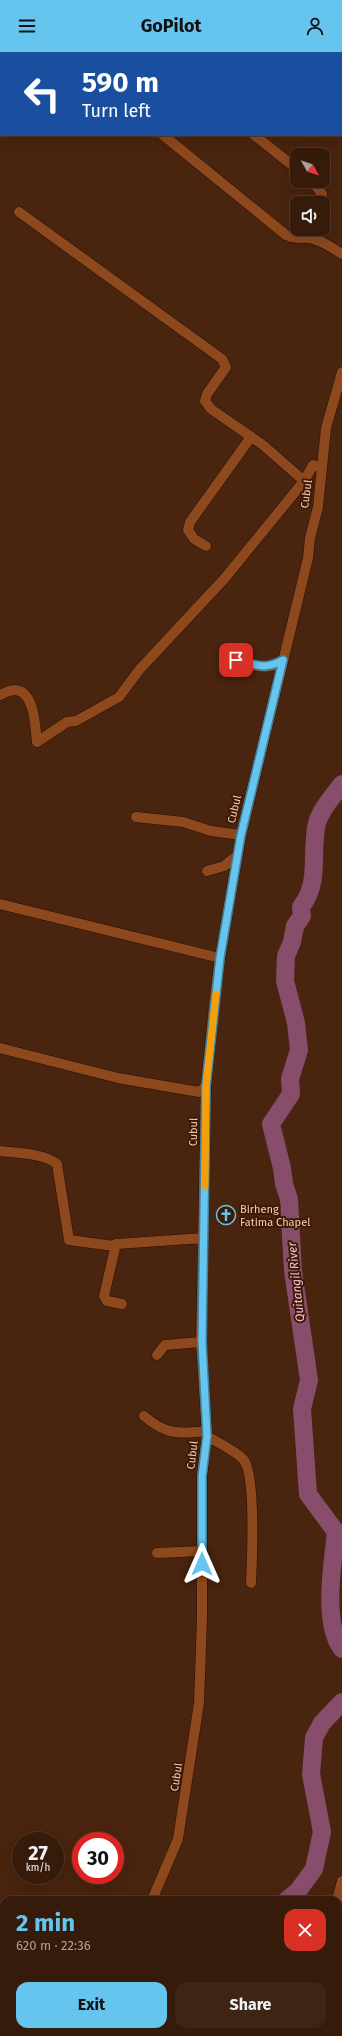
<!DOCTYPE html>
<html lang="en">
<head>
<meta charset="utf-8">
<style>
	body { margin:0; font-family:"Fira Sans",sans-serif; background:#3e2413; color:#f1f3f6; height:100vh; display:flex; flex-direction:column; font-size:15px; white-space:nowrap }
	* { box-sizing:border-box; margin:0 }
	p { font-size:13px; color:#aaa19c }
	.icon { flex:none; width:22px; height:22px; fill:none; stroke:currentColor; stroke-width:2; stroke-linecap:round; stroke-linejoin:round }
	.map { position:relative; flex:1; overflow:hidden }
	.drawer { position:absolute; left:0px; top:1844px; width:342px; height:140px; display:flex; flex-direction:column; background:#371b0a; border-radius:12px 12px 0 0; box-shadow:0 4px 16px #0002,0 0 0 1px #51392b }
	.drawer>* { flex:none }
	.top-card { position:absolute; left:0px; top:0px; width:342px; height:84px; box-shadow:0 4px 16px #0002,0 0 0 1px #51392b; background:#1a4fa0; color:#fff; overflow:hidden }
	.needle { width:26px; rotate:130deg }
	.fabs { position:absolute; left:290px; top:96px; display:grid; gap:8px }
	.fabs a { display:grid; place-items:center; width:40px; height:40px; border-radius:8px; background:#371b0a; box-shadow:0 4px 16px #0002,0 0 0 1px #51392b; font-size:20px }
	.speed { position:absolute; left:12px; top:1780px; display:flex; gap:8px; font-size:20px; font-weight:700; text-align:center }
	.speed>* { display:grid; place-content:center; width:52px; height:52px; border-radius:50%; background:#371b0a; box-shadow:0 4px 16px #0002,0 0 0 1px #51392b; line-height:1 }
	.speed small { font-size:10px; font-weight:400 }
	.speed .limit { border:6px solid #d22; background:#fff; color:#111 }
	.pin { position:absolute; display:grid; place-items:center; width:34px; height:34px; color:#fff; margin:-17px; border-radius:8px; box-shadow:0 2px 6px #0006 }
	.me { position:absolute; width:44px; margin:-22px; rotate:0deg; stroke-linejoin:round; filter:drop-shadow(0 0 3px #0008) }
	.turn { display:flex; align-items:center; gap:14px; height:84px; padding:0 16px; font-size:18px }
	.turn .icon { width:52px; height:52px; stroke-width:2.5 }
	.turn b { display:block; font-size:28px; line-height:34px }
	.round { display:grid; place-items:center; flex:none; width:42px; height:42px; border-radius:12px; background:#3e2413 }
	.head { display:flex; align-items:center; justify-content:space-between; height:68px; padding:0 16px }
	h1 { font-size:24px; font-weight:700; line-height:30px; color:#65c5ee }
	.button { display:flex; gap:8px; margin-top:auto; padding:8px 16px }
	.button a { flex:1; height:46px; border-radius:12px; background:#65c5ee; color:#111; font-size:16px; font-weight:700; line-height:46px; text-align:center }
	.button a+a { background:#3e2413; color:#f1f3f6 }
	header { display:flex; justify-content:space-between; align-items:center; height:52px; padding:0 16px; background:#65c5ee; color:#111; font-size:18px; font-weight:700 }
	.map>svg:first-child { display:block }
</style>
</head>
<body>
<header><svg class="icon" aria-label="menu" viewBox="0 0 24 24"><path d="M4 6h16M4 12h16M4 18h16"/></svg>GoPilot<svg class="icon" aria-label="person" viewBox="0 0 24 24"><circle cx="12" cy="8" r="4"/><path d="M4 21q1-7 8-7t8 7"/></svg></header>
<div class="map">
<svg width="342" height="1984" viewBox="0 0 342 1984">
	<rect width="100%" height="100%" fill="#49240e"/>
	<g fill="none" stroke-linecap="round" stroke-linejoin="round">
		<path stroke="#874d6b" stroke-width="18" d="M342,732C333,744 321,757 317,771C310,801 321,829 301,855L302,864L295,874L292,890L286,904L285,929L296,971L299,998L290,1027L291,1042L271,1072L282,1116L284,1132L289,1147L293,1219L309,1328L302,1357L308,1442L336,1480C333,1510 322,1571 342,1597
			M287,1848L298,1839L314,1817L322,1780L311,1722L314,1686L322,1671L342,1650
			M199,1984L200,1980"/>
		<g stroke="#271105" stroke-width="11">
			<path id="minor" d="M63,0L64,1
				M154,0L155,1
				M259,0L261,1
				M212,1L213,0
				M286,1L287,0
				M163,83L286,183C296,188 296,185 307,186C319,186 332,196 342,202
				M254,83L297,117
				M312,129L322,142L323,155
				M19,160L222,307L226,315L207,342L205,349L211,357L263,393L304,429L313,413L322,416
				M306,185L312,177
				M206,494L194,487L188,478L190,470L251,385
				M231,605C240,611 260,617 272,614C275,613 280,610 283,608
				M0,643C4,641 11,638 15,638C35,639 35,675 37,690L67,670L76,669L119,645L140,617L225,526L304,429
				M136,765L183,770L211,779L241,783
				M207,819L224,814L238,803
				M0,852L220,906
				M0,996L118,1026L199,1040L206,1034
				M0,1099C17,1101 43,1101 57,1112L69,1188L114,1194
				M122,1252L107,1249L104,1244L116,1192L204,1186
				M157,1303L165,1293L201,1290
				M144,1364C166,1383 179,1382 206,1379
				M207,1384C218,1391 233,1397 243,1407C256,1421 252,1509 251,1531
				M157,1501L202,1499
				M152,1848L178,1787L199,1651L202,1566V1424L207,1384L201,1290L206,1034L214,953L220,906L241,783L308,506L310,486L318,455L326,376L342,320
				M337,1848L342,1829
				M307,1980L314,1984
				M73,1984L75,1980
				M296,1984L299,1980"/>
		</g>
		<use href="#minor" stroke="#8e481e" stroke-width="10"/>
	</g>
	<g fill="none" stroke-linecap="round" stroke-linejoin="round">
		<g stroke="#42809b" stroke-width="10">
			<path id="route" d="M202,1512V1424L207,1384L202,1290L206,1034L220,906L241,783L283,608C263,619 256,612 236,608"/>
		</g>
		<use href="#route" stroke="#65c5ee" stroke-width="7"/>
		<path stroke="#f59e0b" stroke-width="7" d="M205,1134L206,1034L216,942"/>
	</g>
	<defs>
		<g id="church-ring" transform="scale(1)"><circle r="9.5" fill="#3e1a04" stroke="#65c5ee" stroke-width="1.5"/><path d="M-1.2-6h2.4v3.5h3.3v2.4h-3.3V6h-2.4V-.1h-3.3v-2.4h3.3Z" fill="#65c5ee"/></g>
	</defs>
	<g fill-rule="evenodd">
		<use href="#church-ring" x="226" y="1163"/>
	</g>
	<g text-anchor="middle" stroke-width="4" stroke-linejoin="round" paint-order="stroke">
		<g font-size="11" fill="#f8cfba" stroke="#3e1a04">
			<text transform="translate(306 442) rotate(-82)" y="4">Cubul</text>
			<text transform="translate(234 757) rotate(-77)" y="4">Cubul</text>
			<text transform="translate(193 1080) rotate(-89)" y="4">Cubul</text>
			<text transform="translate(192 1403) rotate(-83)" y="4">Cubul</text>
			<text transform="translate(176 1725) rotate(-81)" y="4">Cubul</text>
		</g>
		<g font-size="11" fill="#f8cfba" stroke="#3e1a04" text-anchor="start">
			<text x="240" y="1161">Birheng<tspan x="240" dy="13">Fatima Chapel</tspan></text>
		</g>
		<g font-size="12" font-style="italic" fill="#f8c1db" stroke="#3e1a04">
			<text transform="translate(296 1230) rotate(-96)" y="4">Quitangil River</text>
		</g>
	</g>
</svg>
<div class="fabs">
<a><svg class="needle" viewBox="-14 -14 28 28"><path d="M0-13l5 13h-10z" fill="#e53935"/><path d="M0 13l5-13h-10z" fill="#aaa19c"/></svg></a>
<a><svg class="icon" aria-label="sound" viewBox="0 0 24 24"><path d="M4 9h4l5-4v14l-5-4H4zM17 9q2 3 0 6"/></svg></a>
</div>
<div class="speed"><div>27<small>km/h</small></div><div class="limit">30</div></div>
<div class="pin" style="left:236px;top:608px;background:#d93025"><svg class="icon" aria-label="arrive" viewBox="0 0 24 24"><path d="M6 21V4h12l-3 4 3 4H6"/></svg></div>
<svg class="me" style="left:202px;top:1512px" viewBox="-20 -20 40 40"><path d="M0-17L14 15 0 8-14 15z" fill="#65c5ee" stroke="#fff" stroke-width="4"/></svg>
<div class="top-card">
<div class="turn"><svg class="icon" aria-label="left" viewBox="0 0 24 24"><path d="M17 20v-9H6M10 6l-5 5 5 5"/></svg><div><b>590 m</b>Turn left</div></div>
</div>
<section class="drawer">
<div class="head"><div><h1>2 min</h1><p>620 m · 22:36</p></div><a class="round" style="background:#d93025;color:#fff"><svg class="icon" aria-label="close" viewBox="0 0 24 24"><path d="M6 6l12 12M18 6L6 18"/></svg></a></div>
<div class="button"><a>Exit</a><a>Share</a></div>
</section>
</div>
</body>
</html>
